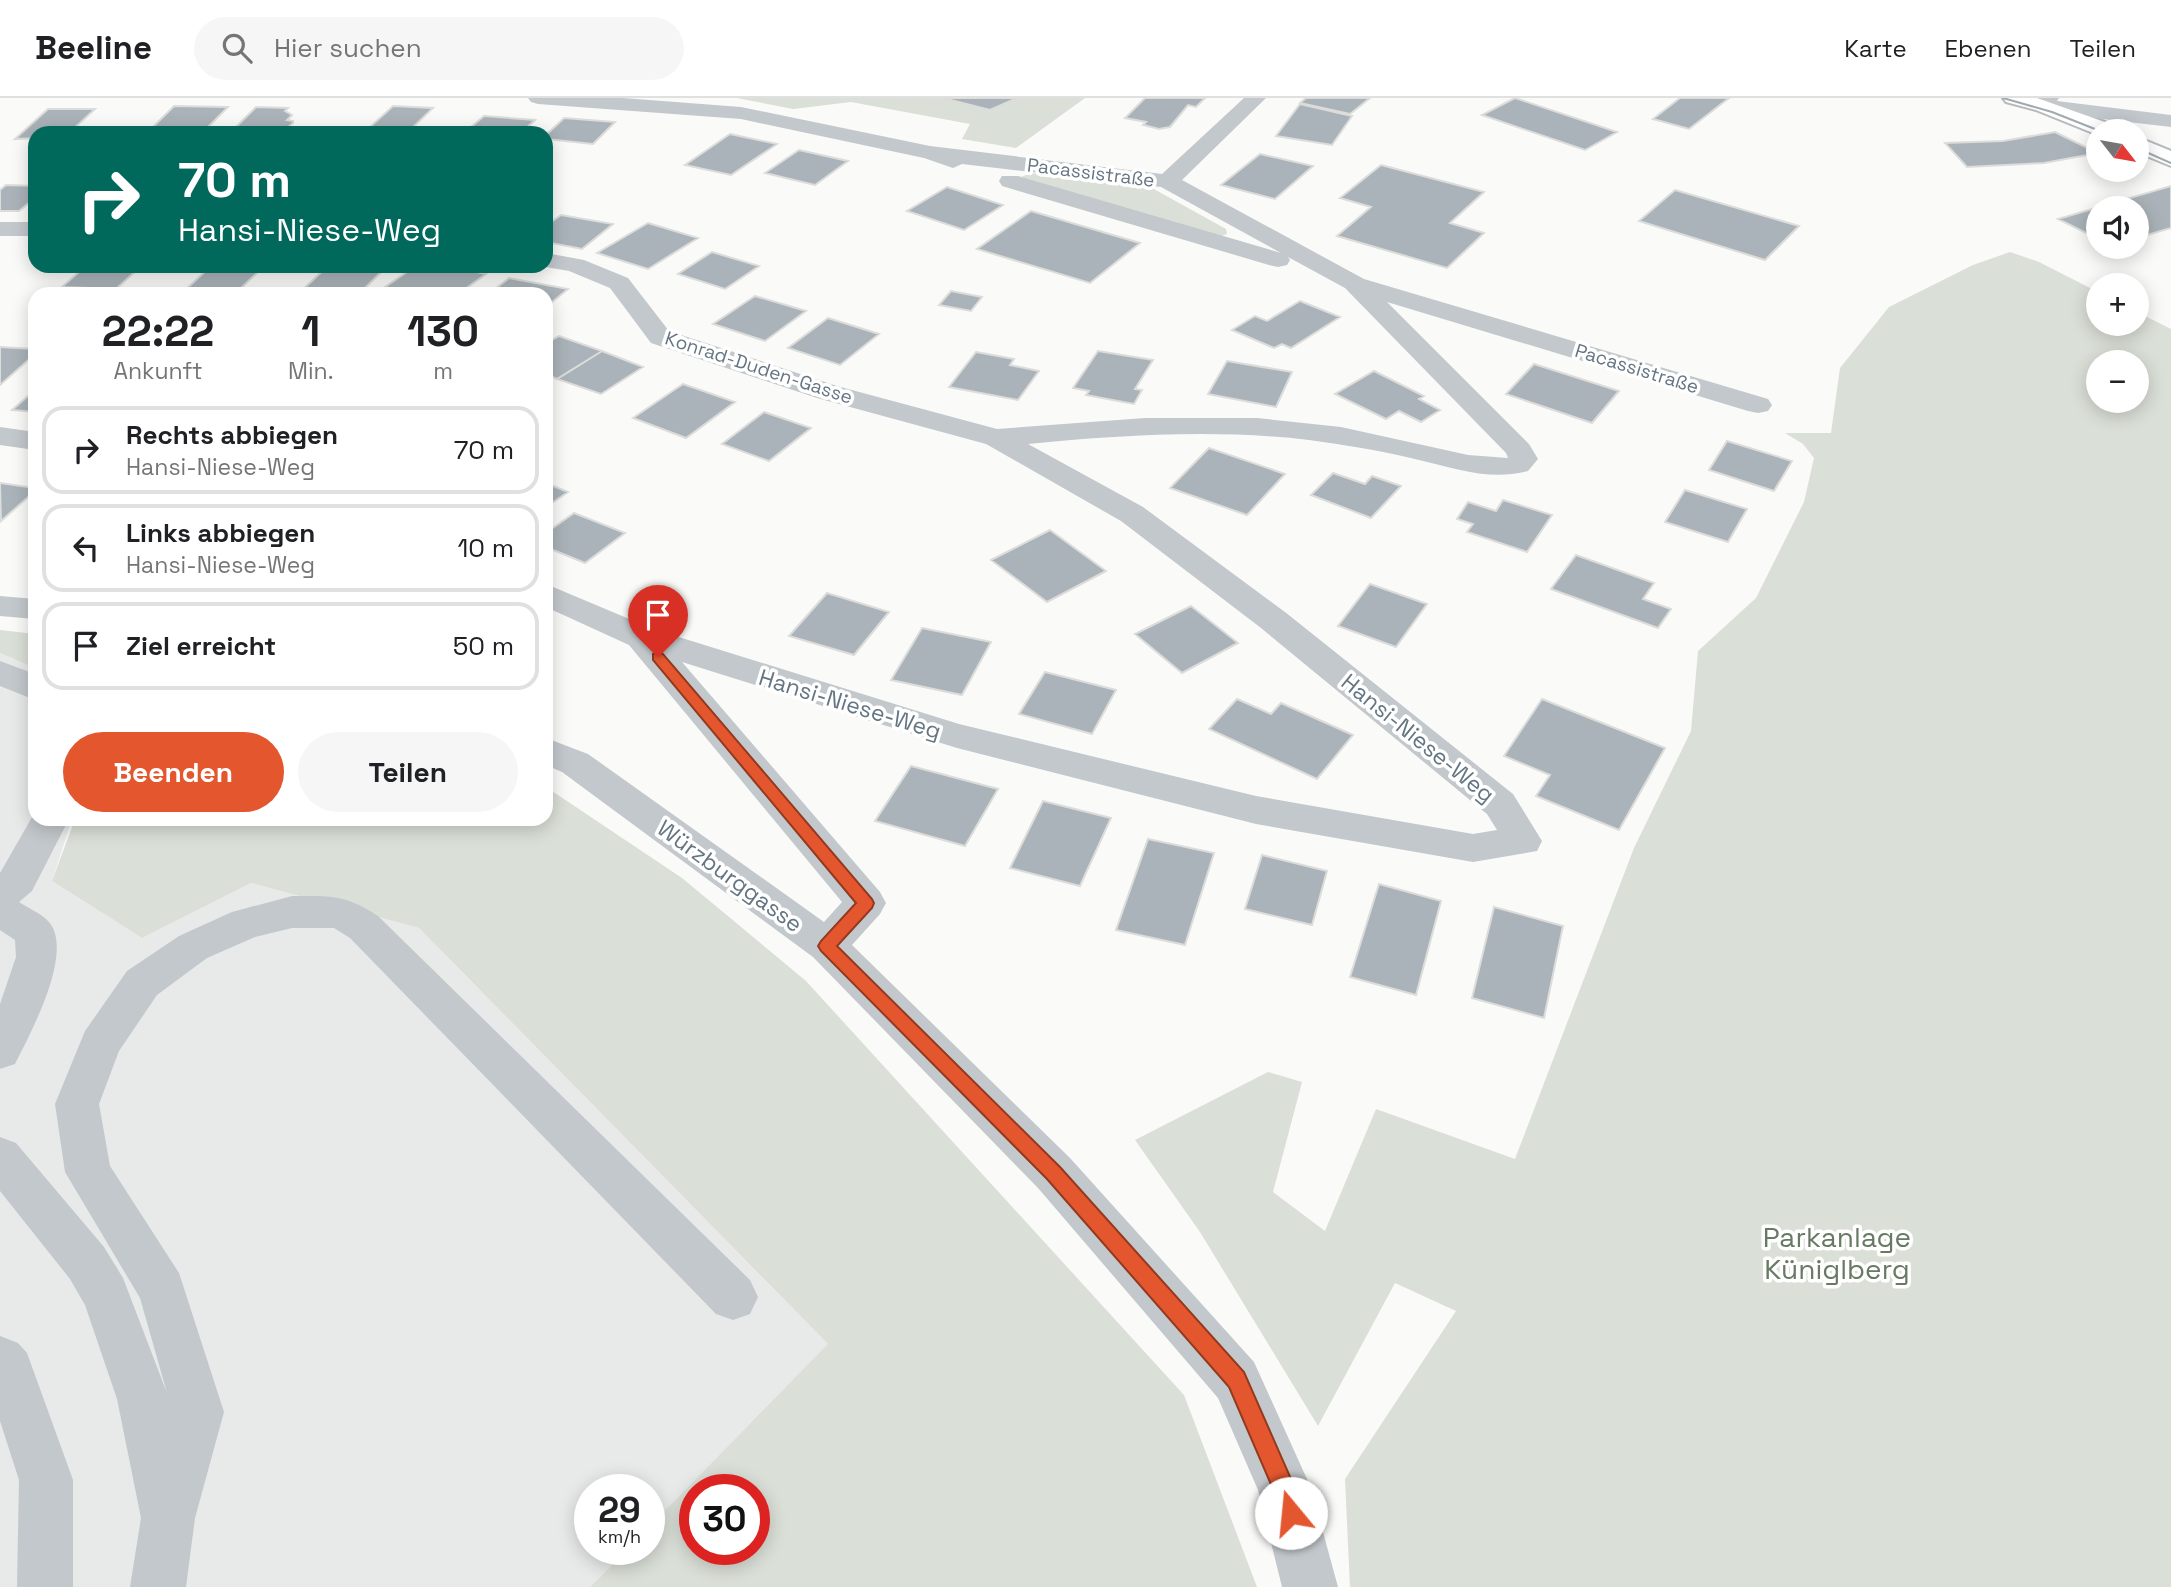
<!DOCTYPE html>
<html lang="de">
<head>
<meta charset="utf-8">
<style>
	body { margin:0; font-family:"Space Grotesk",sans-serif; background:#f6f6f6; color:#202124; height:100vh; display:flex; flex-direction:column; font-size:26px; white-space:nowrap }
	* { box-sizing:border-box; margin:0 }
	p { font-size:23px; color:#757577 }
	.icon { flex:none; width:38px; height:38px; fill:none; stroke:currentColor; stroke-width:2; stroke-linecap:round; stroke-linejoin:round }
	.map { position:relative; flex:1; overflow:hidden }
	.side { position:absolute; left:28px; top:189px; width:525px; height:539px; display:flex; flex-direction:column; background:#fff; border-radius:21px; box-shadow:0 4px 18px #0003 }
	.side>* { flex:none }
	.top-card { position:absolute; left:28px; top:28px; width:525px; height:147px; border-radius:21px; box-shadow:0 4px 18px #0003; background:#00695c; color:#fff; overflow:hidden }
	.needle { width:46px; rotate:121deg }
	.fabs { position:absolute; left:2086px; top:21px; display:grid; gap:14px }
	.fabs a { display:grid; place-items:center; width:63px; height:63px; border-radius:50%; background:#fff; box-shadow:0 4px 18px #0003; font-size:35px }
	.speed { position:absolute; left:574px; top:1376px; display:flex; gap:14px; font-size:35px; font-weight:700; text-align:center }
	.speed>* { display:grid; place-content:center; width:91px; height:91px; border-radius:50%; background:#fff; box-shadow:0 4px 18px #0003; line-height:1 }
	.speed small { font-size:18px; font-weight:400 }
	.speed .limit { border:10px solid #d22; background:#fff; color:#111 }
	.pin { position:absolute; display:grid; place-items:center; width:60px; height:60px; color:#fff; margin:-72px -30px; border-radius:50% 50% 50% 0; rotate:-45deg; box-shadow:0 0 7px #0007 }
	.pin .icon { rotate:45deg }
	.me { position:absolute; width:77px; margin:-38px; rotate:343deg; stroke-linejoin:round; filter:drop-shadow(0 0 5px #0008) }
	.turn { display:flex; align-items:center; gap:24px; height:147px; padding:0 35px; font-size:32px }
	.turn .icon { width:91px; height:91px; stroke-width:2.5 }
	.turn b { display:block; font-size:49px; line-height:60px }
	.eta { display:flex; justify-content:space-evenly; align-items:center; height:119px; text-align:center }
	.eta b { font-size:42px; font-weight:700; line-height:49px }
	.cta { display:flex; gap:14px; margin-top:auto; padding:14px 35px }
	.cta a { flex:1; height:80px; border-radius:42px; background:#e4572e; color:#fff; font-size:28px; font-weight:700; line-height:80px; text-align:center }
	.cta a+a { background:#f6f6f6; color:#202124 }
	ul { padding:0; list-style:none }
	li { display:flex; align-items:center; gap:21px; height:88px; margin:0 14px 10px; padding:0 21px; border:4px solid #e0e0e0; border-radius:21px }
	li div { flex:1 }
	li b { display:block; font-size:26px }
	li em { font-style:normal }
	header { display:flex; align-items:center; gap:42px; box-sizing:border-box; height:98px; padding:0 35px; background:#fff; border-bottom:2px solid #e0e0e0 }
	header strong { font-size:33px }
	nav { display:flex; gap:38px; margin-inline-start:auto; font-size:24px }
	.search { width:490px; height:63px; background:#f6f6f6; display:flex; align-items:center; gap:18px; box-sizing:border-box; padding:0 24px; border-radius:38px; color:#757577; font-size:26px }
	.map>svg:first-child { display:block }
</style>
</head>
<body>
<header>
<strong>Beeline</strong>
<div class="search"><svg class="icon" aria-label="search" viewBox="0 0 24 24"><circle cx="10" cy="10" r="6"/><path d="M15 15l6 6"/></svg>Hier suchen</div>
<nav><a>Karte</a><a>Ebenen</a><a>Teilen</a></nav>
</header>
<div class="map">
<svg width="2171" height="1489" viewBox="0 0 2171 1489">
	<rect width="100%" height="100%" fill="#fafaf8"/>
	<path fill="#e8e9e9" d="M0,555L35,570V721H72L52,783L142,840L251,785L419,830L829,1247L649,1429V1391H590V1451H628L590,1489H0Z"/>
	<path fill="#dadfd7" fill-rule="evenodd" d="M737,0H1085L1016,50L962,41L970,26L851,4L793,11Z
		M1031,75L1152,90L1226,131L1227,136L1218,139L1021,79Z
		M2010,154L2039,164L2098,194V226H2137V214L2171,231V1489H1350L1345,1381L1456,1213L1395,1185L1318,1328L1200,1134L1135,1042L1268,974L1302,984L1273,1094L1325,1133L1376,1011L1515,1061L1634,750L1691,633L1698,553L1756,500L1804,404L1814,360L1803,346L1785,335H1831L1840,270L1889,209L1973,167ZM2098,264H2137V303H2098Z
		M0,532L35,536V570L0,555Z
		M546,689L682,780L806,883L1184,1297L1257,1489H590L628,1451H649V1429L828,1246L419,830L251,785L142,840L52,783L75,721H546ZM695,1391H754V1451H695Z"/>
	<path fill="#aab3b9" stroke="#dcdcda" stroke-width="2" d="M943,0H1013L1015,1L990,12Z
		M1145,0H1205L1196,9L1188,7L1170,29L1159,31L1143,27L1146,24L1125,20Z
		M1306,0H1370L1350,16L1300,5Z
		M1515,0L1617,34L1585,52L1482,17Z
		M1680,0H1729L1689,31L1653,21Z
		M1300,6L1352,18L1332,47L1276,38Z
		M174,8L228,9L206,31H151Z
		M393,8L433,10L410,32L369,30Z
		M256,9L288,10L285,13L292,17L287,22L293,23V25L281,35H230Z
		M48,11H95L69,35H35V40L15,41Z
		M484,18L535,22L521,35H464Z
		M564,20L615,24L593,46L546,41V37Z
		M2055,34L2098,55L2044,65L1967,69L1945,45L2003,43Z
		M730,36L777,46L731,77L685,67Z
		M799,52L848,63L815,87L765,75Z
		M1260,56L1313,68L1275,101L1221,87Z
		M1381,67L1484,94L1450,125L1484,135L1447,170L1337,138L1371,109L1340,100Z
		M6,87L35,88V100L19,113H0V92Z
		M2171,88V130L2137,140V110H2098V141L2058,121Z
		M947,89L1003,107L964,132L907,113Z
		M1675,92L1799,128L1765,162L1639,123Z
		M1031,113L1140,145L1090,185L977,151Z
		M561,117L613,126L582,151L546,144V128Z
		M648,125L698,140L648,171L597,155Z
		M712,154L759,168L725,191L678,176Z
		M86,168H141L116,191L62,189Z
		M211,168H264L235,196H181Z
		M328,168H387L359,196H298Z
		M416,168H448L486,176L458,196H416L385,189Z
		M509,180L568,191L546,209V196H489Z
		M951,193L982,199L971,213L939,207Z
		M755,198L806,213L765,243L713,226Z
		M1300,203L1340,219L1291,250L1282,246L1274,250L1232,232L1255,218L1267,223Z
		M828,220L879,236L840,267L788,250Z
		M559,238L602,253L557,281L546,276V245Z
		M0,249L35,251V256L0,287Z
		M602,253L643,269L601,296L557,281Z
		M1098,253L1153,262L1135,291L1142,292L1134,306L1086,297L1089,293L1073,290Z
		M976,254L1014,261L1010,267L1039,273L1018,302L949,289Z
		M1227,263L1292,274L1276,309L1208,296Z
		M1534,266L1619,293L1592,325L1506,296Z
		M1374,273L1424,298L1419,301L1440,312L1421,324L1399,313L1386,321L1335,296Z
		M683,286L735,304L686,340L633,320Z
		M35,292V314L12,312Z
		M764,314L811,330L769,363L722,346Z
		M1727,343L1792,363L1774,393L1709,372Z
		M1209,350L1285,376L1247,417L1170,390Z
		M1333,375L1365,386L1372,378L1401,388L1371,420L1311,397Z
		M0,385L35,390V393L1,423Z
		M546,385L568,394L546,409Z
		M1685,392L1747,411L1728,444L1665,424Z
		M1503,402L1552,417L1527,454L1467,434L1473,426L1457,421L1468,404L1496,413Z
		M574,415L625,435L585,465L546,449V435Z
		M1050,432L1106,473L1047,504L991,462Z
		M1576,457L1654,485L1643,501L1671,511L1658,530L1551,491Z
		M1370,486L1427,506L1396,549L1338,528Z
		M827,495L889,514L854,557L789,538Z
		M1191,508L1238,545L1182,575L1135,536Z
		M922,530L991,544L962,597L891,582Z
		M1045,574L1116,592L1092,636L1019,616Z
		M1237,601L1271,616L1281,605L1353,637L1317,681L1209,631Z
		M1542,601L1665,650L1619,732L1536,698L1550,677L1504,658Z
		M911,668L998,691L965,748L875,723Z
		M1043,703L1111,720L1080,788L1010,770Z
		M1148,741L1214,755L1185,847L1116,832Z
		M1262,757L1327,773L1312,827L1245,811Z
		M1379,786L1441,803L1416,897L1350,879Z
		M1494,809L1563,828L1544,920L1472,900Z"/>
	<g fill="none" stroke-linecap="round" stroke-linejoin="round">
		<g stroke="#b5babe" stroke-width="4">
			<path id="major" d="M2003,0H2037L2116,28L2119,33H2098V37L2036,12L2006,4Z
				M2137,39L2171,53V68L2137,54Z"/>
		</g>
		<path fill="#c3c8cc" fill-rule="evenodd" d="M528,0H623L741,9L930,48L1162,76L1244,0H1266L1182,82L1364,181L1768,301L1772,307L1768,313L1758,315L1748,313L1387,204L1529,346L1538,361L1528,373C1490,383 1457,371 1419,362C1383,353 1346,347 1309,342C1215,331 1121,337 1028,346L1143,409L1285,514L1513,696L1542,743L1537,753L1473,764L1256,726L957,650L682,564L880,794L886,805L880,816L852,847L1070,1060L1254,1264L1311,1390L1338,1489H1282L1258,1392L1218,1300L1038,1090L813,859L562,674L546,667V640L588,656L824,824L842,804L629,547L546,509V486L653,531L959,626L1256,698L1473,736L1497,732L1487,716L1261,530L1121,423L986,346L817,300L651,245L610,190L569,173L540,168H546V155L584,162L628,180L669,233L837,288L997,331L1145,320H1257L1341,329L1468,357L1508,360L1506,355L1345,190L1288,159L1290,162L1287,167L1278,169L1269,167L1002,88L999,83L1002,78H1018L1281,155L1161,89L962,66L953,70L924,60L741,21L538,6L531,4Z
			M2038,0H2059L2057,3L2171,17V29L2043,14L2036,12L2032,8Z
			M0,124H35V138H0Z
			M0,329L35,334V352L0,347Z
			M0,498L35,501V521L0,518Z
			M0,563L35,576V602L0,588Z
			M35,714V721H69L32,793L19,804C28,810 40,815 47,822C77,850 30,936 15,966L0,971V906L16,859L15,842L0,832V775Z
			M292,798C332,798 344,796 378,818L750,1182L758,1199L750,1216L733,1222L716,1216L350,840L334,830H292L255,839L207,860L157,897L119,953L99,1006L110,1068L179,1175L224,1314L195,1420L186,1489H130L141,1420L117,1301L85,1207L70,1181L0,1093V1039L16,1045L104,1149L123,1180L167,1295L140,1200L65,1074L55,1006L85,933L127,873L179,838L232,814Z
			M0,1238L18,1245L27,1255L73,1382V1489H17L19,1382L0,1323Z"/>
		<use href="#major" fill="#fff" fill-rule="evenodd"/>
		<path stroke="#a2aab0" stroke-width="2" d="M2003,0L2052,14L2100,33
			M2137,50L2171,65"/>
	</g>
	<path fill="#e4572e" stroke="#94391e" stroke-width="2" d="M658,554L663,556L872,801L874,805L872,810L837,848L1060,1069L1244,1274L1295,1390L1302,1415L1299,1422L1291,1426L1283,1422L1273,1391L1229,1289L1047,1081L821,853L818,848L821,843L856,805L653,562V556Z"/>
	<g text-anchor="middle" stroke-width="7" stroke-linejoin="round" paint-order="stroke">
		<g font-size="19" fill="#657683" stroke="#fff">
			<text transform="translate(1091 74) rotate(7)" y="7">Pacassistraße</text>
			<text transform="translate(759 269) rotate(18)" y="7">Konrad-Duden-Gasse</text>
			<text transform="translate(1637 270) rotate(17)" y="7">Pacassistraße</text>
		</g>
		<g font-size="23" fill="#657683" stroke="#fff">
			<text transform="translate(850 606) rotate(17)" y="8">Hansi-Niese-Weg</text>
			<text transform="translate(1418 640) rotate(39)" y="8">Hansi-Niese-Weg</text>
			<text transform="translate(730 778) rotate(36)" y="8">Würzburggasse</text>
		</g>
		<g font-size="28" fill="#687a64" stroke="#fff">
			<text x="1837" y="1149">Parkanlage<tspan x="1837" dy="32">Küniglberg</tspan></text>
		</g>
	</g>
</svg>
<div class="fabs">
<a><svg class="needle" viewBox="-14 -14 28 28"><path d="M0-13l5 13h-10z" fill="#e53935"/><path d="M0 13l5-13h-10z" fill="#757577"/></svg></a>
<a><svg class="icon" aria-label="sound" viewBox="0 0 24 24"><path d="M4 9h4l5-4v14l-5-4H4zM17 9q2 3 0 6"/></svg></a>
<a>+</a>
<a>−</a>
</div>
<div class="speed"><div>29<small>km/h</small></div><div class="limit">30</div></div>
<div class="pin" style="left:658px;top:559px;background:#d93025"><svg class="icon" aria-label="arrive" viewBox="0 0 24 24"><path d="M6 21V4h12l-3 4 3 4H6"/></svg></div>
<svg class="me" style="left:1291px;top:1415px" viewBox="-20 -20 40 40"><circle r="19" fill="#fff"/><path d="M0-13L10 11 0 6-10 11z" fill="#e4572e"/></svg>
<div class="top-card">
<div class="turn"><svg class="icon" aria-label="right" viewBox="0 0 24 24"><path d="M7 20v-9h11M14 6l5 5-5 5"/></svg><div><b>70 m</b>Hansi-Niese-Weg</div></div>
</div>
<section class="side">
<div class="eta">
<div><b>22:22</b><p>Ankunft</p></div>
<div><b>1</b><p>Min.</p></div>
<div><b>130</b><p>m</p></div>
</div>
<ul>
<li><svg class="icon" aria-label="right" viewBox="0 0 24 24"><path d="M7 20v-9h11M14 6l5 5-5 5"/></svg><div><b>Rechts abbiegen</b><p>Hansi-Niese-Weg</p></div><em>70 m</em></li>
<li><svg class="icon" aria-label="left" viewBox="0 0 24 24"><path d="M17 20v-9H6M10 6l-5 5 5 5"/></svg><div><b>Links abbiegen</b><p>Hansi-Niese-Weg</p></div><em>10 m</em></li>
<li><svg class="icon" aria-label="arrive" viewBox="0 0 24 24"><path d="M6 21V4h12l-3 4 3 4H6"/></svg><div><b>Ziel erreicht</b></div><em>50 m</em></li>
</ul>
<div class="cta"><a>Beenden</a><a>Teilen</a></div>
</section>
</div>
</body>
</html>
